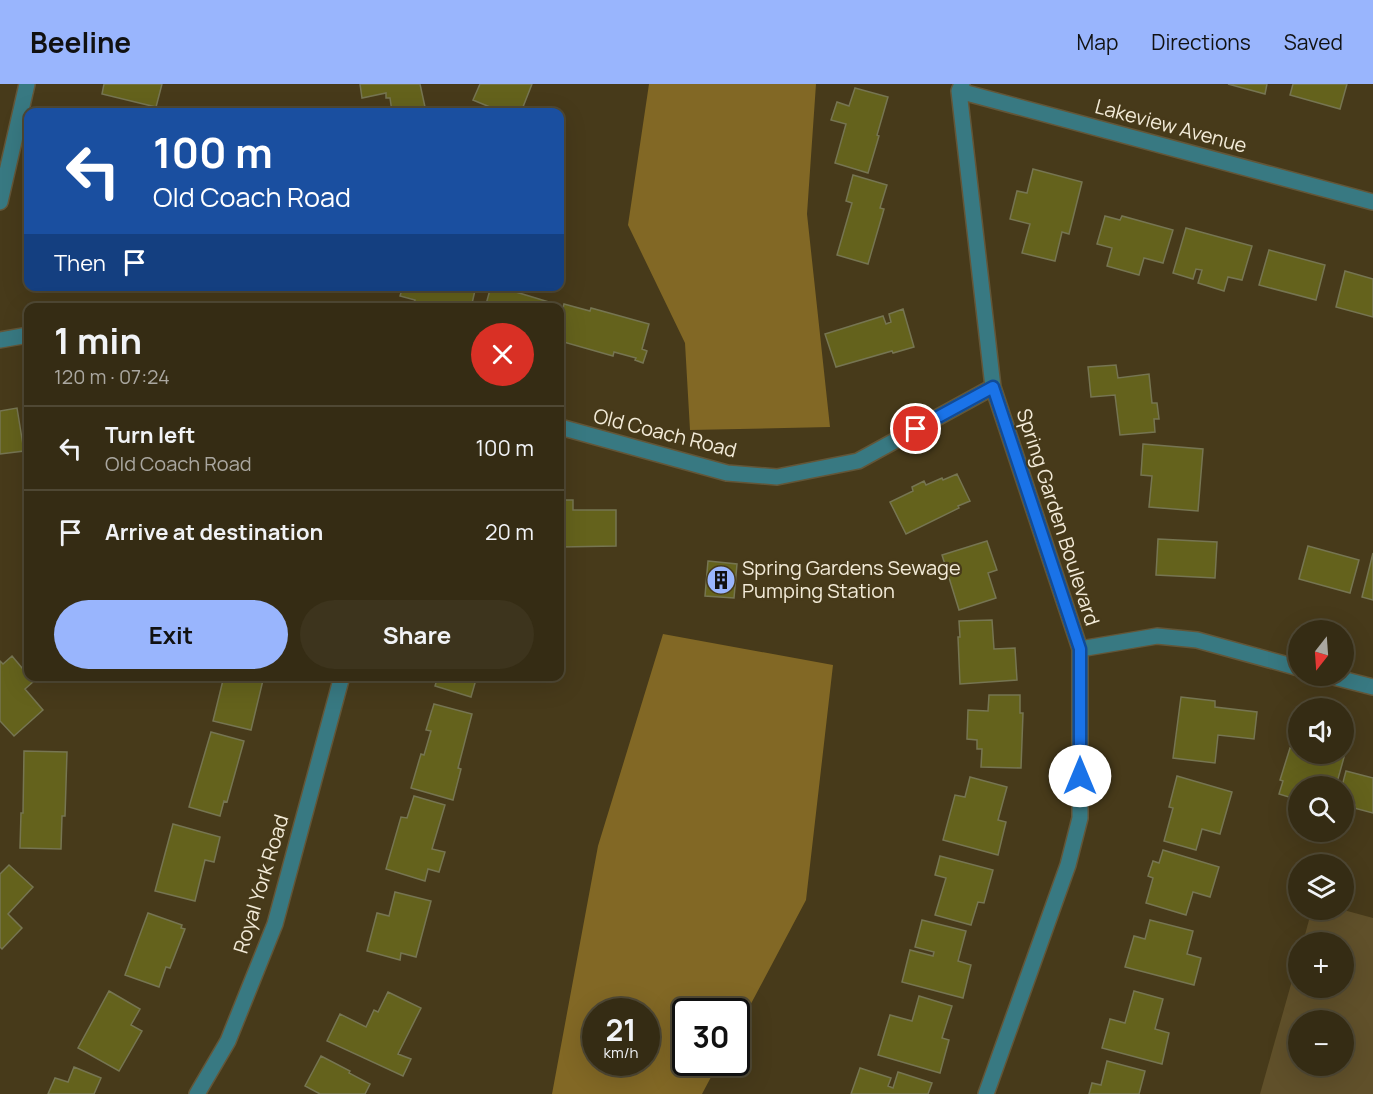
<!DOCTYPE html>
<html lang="en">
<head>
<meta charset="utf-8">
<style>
	body { margin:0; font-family:Manrope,sans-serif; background:#3d341d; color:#f1f3f6; height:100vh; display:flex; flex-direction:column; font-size:22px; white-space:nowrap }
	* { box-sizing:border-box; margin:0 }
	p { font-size:20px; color:#aaa7a0 }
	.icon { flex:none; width:33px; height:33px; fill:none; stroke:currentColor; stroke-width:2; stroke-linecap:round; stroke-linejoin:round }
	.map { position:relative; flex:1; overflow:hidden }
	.sheet { position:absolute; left:24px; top:219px; width:540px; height:378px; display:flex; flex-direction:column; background:#352c14; border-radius:12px; box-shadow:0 6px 24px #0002,0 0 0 2px #4f4834 }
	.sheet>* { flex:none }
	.guide { position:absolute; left:24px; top:24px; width:540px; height:183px; border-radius:12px; box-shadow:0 6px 24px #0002,0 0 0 2px #4f4834; background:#1a4fa0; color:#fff; overflow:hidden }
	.needle { width:39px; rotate:197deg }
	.controls { position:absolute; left:1288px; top:536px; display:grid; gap:12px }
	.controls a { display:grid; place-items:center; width:66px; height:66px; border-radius:50%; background:#352c14; box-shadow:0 6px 24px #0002,0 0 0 2px #4f4834; font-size:30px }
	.speed { position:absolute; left:582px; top:914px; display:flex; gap:12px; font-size:30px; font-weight:700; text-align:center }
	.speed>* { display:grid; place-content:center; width:78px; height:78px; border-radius:50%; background:#352c14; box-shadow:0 6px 24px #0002,0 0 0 2px #4f4834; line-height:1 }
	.speed small { font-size:15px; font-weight:400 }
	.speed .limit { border:3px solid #111; border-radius:9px; background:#fff; color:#111 }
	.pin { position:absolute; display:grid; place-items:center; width:51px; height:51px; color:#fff; margin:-26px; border:3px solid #fff; border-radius:50%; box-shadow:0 2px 6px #0007 }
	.me { position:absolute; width:66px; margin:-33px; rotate:0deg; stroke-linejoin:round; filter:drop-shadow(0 0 4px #0008) }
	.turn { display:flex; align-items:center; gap:21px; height:126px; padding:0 30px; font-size:27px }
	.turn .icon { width:78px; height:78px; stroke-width:2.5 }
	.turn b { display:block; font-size:42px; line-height:51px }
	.then { display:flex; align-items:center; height:57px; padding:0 30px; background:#0003; gap:12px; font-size:22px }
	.round { display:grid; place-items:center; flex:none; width:63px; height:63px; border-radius:32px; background:#3d341d }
	.head { display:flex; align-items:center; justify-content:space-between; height:102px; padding:0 30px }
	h1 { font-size:36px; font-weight:700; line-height:45px }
	.cta { display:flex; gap:12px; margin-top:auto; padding:12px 30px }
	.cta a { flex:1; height:69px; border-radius:36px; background:#99b5fd; color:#111; font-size:24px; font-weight:700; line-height:69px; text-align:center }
	.cta a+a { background:#3d341d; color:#f1f3f6 }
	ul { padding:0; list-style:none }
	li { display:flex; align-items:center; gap:18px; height:84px; padding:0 30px; border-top:2px solid #4f4834 }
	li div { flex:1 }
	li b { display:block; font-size:22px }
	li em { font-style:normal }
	header { display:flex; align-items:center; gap:36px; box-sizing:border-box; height:84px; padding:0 30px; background:#99b5fd; color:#111 }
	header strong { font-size:28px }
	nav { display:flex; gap:33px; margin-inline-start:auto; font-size:21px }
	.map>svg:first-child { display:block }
</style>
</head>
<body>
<header>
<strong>Beeline</strong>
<nav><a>Map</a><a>Directions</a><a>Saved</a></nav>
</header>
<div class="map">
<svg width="1373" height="1010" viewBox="0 0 1373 1010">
	<rect width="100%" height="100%" fill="#473a1a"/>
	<path fill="#60502a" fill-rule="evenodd" d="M1312,825H1340L1373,834V1010H1260L1299,872V903H1344V858H1303ZM1299,936H1344V981H1299Z"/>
	<path fill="#826825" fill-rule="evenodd" d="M649,0H816L807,130L830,343L690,346L685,259L628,141Z
		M663,550L833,581L806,816L737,946L736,927H686V978H719L702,1010H552L598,762ZM596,927H646V978H596Z"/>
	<path fill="#64621c" stroke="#767552" stroke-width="1.5" d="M104,0H162L156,23L102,10Z
		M360,0H420L425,23L392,28L390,14H386V9L362,14Z
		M480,0H532L521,28H502L473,16Z
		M1228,0H1267L1265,10Z
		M1293,0H1347L1340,25L1290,11Z
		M855,4L888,13L877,51L879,52L868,89L835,79L846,40L831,36L837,18L849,22Z
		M1033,85L1082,98L1069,150L1062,148L1055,177L1022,169L1030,140L1010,135L1017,107L1027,109Z
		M853,91L887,101L880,124L884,125L868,180L837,171L852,119L846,117Z
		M1105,132L1120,136L1122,132L1173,146L1163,179L1144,174L1139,191L1107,182L1112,164L1097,160Z
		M1186,144L1252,162L1242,196L1228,193L1224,207L1198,199L1202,186L1196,185L1193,195L1173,189Z
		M1269,166L1325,181L1316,216L1259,201Z
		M1345,187L1373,195V233L1336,223Z
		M403,202H476L471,224H427L414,220L415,216L400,212Z
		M491,202H496L549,218L548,224H485Z
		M564,220L590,227L591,224L649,240L642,265L647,267L643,279L635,276L636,274L614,268L613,272L560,257V236Z
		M903,225L914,263L893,269L892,267L836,283L825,250L883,232L886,240L891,238L889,230Z
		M1116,281L1118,294L1149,290L1152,319H1157L1159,335H1154L1155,348L1120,351L1115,311L1091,313L1088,283Z
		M17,324L24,367L0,370V327Z
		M1143,360L1203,365L1198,427L1149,423L1152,392L1141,391Z
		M957,390L970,417L958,422L959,424L906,450L890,418L913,407L912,403L924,397L926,401L942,394L943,396Z
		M560,416H573V426H616V462L560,463Z
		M1158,455L1217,458L1215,494L1156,491Z
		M987,457L997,486L988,489L996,514L959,526L942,471Z
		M1308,462L1359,476L1350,509L1299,495Z
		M1373,469V516L1362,513Z
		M708,477L737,480L734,514L705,512Z
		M992,536L994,565L1015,564L1017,596L960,600L958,553H960L959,537Z
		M12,572L28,591V592H30L34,597L25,605L43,626L14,652L0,637V577L3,580Z
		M224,592H264L251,646L213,637Z
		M438,592H477L471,613L435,602Z
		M989,611H1020V629H1023L1021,684L981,683L982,665H977V656L967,655L968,626L988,627Z
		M1181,613L1215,617V623L1257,628L1254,655L1218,651L1215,679L1173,674Z
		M434,620L472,630L458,684L461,685L453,716L411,704L421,670L424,671L431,647L426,646Z
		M211,648L244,657L227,718L224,717L220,732L189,723Z
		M1290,664L1299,666V669L1314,671L1315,669H1344V665L1346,666L1336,702H1299V718V716L1279,710L1283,697L1280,696Z
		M24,667L67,668L65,732H62L61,765L20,764L21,729H23Z
		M1346,687L1373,694V693V729L1354,724L1355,721L1344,718V702H1342Z
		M1177,692L1232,708L1220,750L1202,745L1196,766L1164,757L1173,724L1169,723Z
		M970,693L1007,703L998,736L1006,738L998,771L943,756L955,711L965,713Z
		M414,712L445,721L432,765L445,768L439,788L428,785L425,797L386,785L401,733L407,734Z
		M173,740L220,753L214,778L205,776L195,817L155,807Z
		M1163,766L1219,783L1210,813L1193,808L1186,831L1146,819L1153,794L1148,792L1153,777L1159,779Z
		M940,772L993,786L984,819L978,818L971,841L935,831L946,794L935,791Z
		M9,781L33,803L8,830L22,844L2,865L0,863V790Z
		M395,808L431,817L416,873L401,869L400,876L367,867L377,829L389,832Z
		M148,829L182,841L181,844L185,845L170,884L166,883L159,903L125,891Z
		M922,836L966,847L958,877L971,881L963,914L902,898L910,866L933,872L934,868L915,863Z
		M1150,836L1193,847L1187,870L1201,874L1194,901L1125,883L1134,852L1145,855Z
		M109,907L140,925L131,941L142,947L119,987L78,964Z
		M1134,907L1163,915L1155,945L1169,949L1162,980L1102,964L1110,935L1125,939Z
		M388,908L421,924L398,970L411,975L403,992L327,957L340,930L366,943L374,926L378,928Z
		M919,912L952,922L942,954L949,956L940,989L878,971L890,931L912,937Z
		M321,972L350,987L349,989L370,1000L365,1010H320L305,1002Z
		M1107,977L1145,987L1139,1010H1089L1092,999L1101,1001Z
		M74,983L101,994L94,1010H48L55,994L68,998Z
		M860,984L891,994L888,1002L893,1004L898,988L932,999L928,1010H851Z"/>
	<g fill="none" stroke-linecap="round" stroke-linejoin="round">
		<g stroke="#635638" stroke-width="18">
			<path id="minor" d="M962,0L959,7L993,303L1080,565V734L1068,781L986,1010
				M959,7L1373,118
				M0,118L27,0
				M0,256L28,251
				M560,343L727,389L777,393L858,377L993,303
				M1080,565L1157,552L1197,556L1299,584
				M1326,591L1373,603
				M197,1010L228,957L275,840L342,592"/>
		</g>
		<use href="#minor" stroke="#387982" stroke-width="15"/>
	</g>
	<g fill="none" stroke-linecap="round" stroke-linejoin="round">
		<g stroke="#114b97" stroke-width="15">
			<path id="route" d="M916,345L993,303L1080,565V692"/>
		</g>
		<use href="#route" stroke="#1a73e8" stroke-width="10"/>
	</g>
	<defs>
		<g id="building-disc" transform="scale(1.5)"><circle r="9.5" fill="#99b5fd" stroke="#473a1a"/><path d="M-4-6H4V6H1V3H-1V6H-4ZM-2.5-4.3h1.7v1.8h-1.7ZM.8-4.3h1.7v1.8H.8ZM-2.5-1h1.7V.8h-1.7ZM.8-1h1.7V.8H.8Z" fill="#111"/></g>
	</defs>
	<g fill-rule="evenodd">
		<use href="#building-disc" x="721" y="496"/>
	</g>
	<g text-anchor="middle" stroke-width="4.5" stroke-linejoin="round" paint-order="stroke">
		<g font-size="20" fill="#f3ebd8" stroke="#473a1a">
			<text transform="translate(1171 42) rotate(15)" y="7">Lakeview Avenue</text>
			<text transform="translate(665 349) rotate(14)" y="7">Old Coach Road</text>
			<text transform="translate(1058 433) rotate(72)" y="7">Spring Garden Boulevard</text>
			<text transform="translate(261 800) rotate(-73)" y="7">Royal York Road</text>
		</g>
		<g font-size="20" fill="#f3ebd8" stroke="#473a1a" text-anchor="start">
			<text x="742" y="491">Spring Gardens Sewage<tspan x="742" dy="23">Pumping Station</tspan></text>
		</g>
	</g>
</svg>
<div class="controls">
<a><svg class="needle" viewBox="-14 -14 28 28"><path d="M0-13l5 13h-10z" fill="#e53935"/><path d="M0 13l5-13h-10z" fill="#aaa7a0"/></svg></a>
<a><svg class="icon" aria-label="sound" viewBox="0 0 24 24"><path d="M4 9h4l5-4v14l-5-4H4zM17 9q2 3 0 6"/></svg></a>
<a><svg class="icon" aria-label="search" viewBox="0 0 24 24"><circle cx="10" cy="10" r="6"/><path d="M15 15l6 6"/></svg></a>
<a><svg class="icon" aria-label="layers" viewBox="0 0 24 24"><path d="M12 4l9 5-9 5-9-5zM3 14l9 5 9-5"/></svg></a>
<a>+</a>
<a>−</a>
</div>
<div class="speed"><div>21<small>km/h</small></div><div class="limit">30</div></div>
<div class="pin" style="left:916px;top:345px;background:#d93025"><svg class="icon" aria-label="arrive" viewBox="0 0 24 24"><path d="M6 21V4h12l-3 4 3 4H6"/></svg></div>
<svg class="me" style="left:1080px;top:692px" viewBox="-20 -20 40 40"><circle r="19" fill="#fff"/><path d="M0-13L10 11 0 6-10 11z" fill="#1a73e8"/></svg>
<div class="guide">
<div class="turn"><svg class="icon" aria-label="left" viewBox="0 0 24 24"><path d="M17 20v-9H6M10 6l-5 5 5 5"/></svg><div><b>100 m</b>Old Coach Road</div></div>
<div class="then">Then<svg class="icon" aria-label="arrive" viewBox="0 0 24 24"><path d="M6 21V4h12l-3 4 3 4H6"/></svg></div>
</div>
<section class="sheet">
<div class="head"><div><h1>1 min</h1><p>120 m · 07:24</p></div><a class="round" style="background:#d93025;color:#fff"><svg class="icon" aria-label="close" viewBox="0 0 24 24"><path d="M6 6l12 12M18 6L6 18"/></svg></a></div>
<ul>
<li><svg class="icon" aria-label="left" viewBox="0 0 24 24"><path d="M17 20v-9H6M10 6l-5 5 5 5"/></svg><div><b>Turn left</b><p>Old Coach Road</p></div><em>100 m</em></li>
<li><svg class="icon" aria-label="arrive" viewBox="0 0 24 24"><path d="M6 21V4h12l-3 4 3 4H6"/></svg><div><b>Arrive at destination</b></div><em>20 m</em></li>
</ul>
<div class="cta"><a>Exit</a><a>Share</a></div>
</section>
</div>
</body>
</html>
